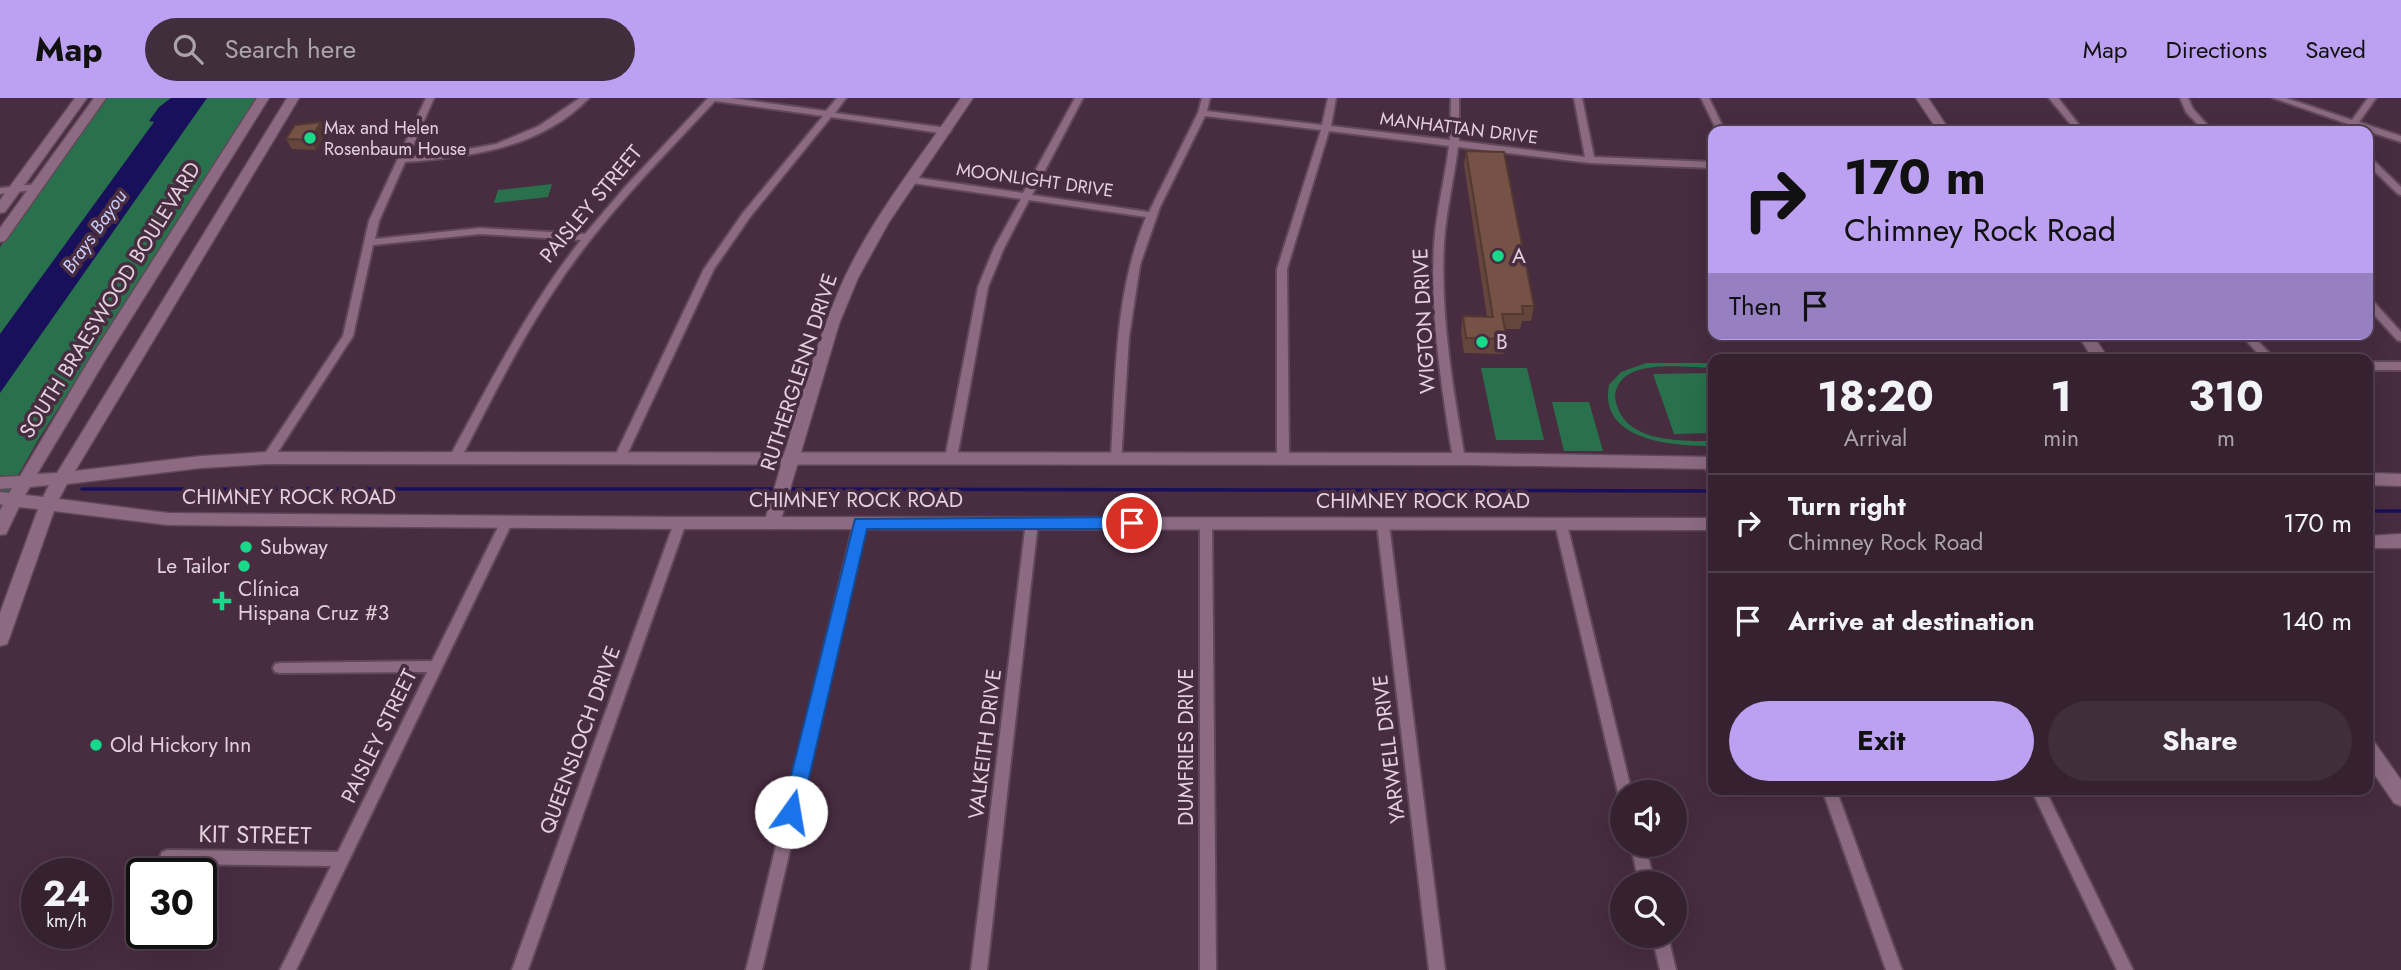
<!DOCTYPE html>
<html lang="en">
<head>
<meta charset="utf-8">
<style>
	body { margin:0; font-family:Jost,sans-serif; background:#412e3c; color:#f1f3f6; height:100vh; display:flex; flex-direction:column; font-size:26px; white-space:nowrap }
	* { box-sizing:border-box; margin:0 }
	p { font-size:23px; color:#aaa3ab }
	.icon { flex:none; width:38px; height:38px; fill:none; stroke:currentColor; stroke-width:2; stroke-linecap:round; stroke-linejoin:round }
	.map { position:relative; flex:1; overflow:hidden }
	.sheet { position:absolute; left:1708px; top:256px; width:665px; height:441px; display:flex; flex-direction:column; background:#362130; border-radius:14px; box-shadow:0 7px 28px #0002,0 0 0 2px #503e4c }
	.sheet>* { flex:none }
	.top-card { position:absolute; left:1708px; top:28px; width:665px; height:214px; border-radius:14px; box-shadow:0 7px 28px #0002,0 0 0 2px #503e4c; background:#bca0f2; color:#111; overflow:hidden }
	.fabs { position:absolute; left:1610px; top:682px; display:grid; gap:14px }
	.fabs a { display:grid; place-items:center; width:77px; height:77px; border-radius:50%; background:#362130; box-shadow:0 7px 28px #0002,0 0 0 2px #503e4c; font-size:35px }
	.speed { position:absolute; left:21px; top:760px; display:flex; gap:14px; font-size:35px; font-weight:700; text-align:center }
	.speed>* { display:grid; place-content:center; width:91px; height:91px; border-radius:50%; background:#362130; box-shadow:0 7px 28px #0002,0 0 0 2px #503e4c; line-height:1 }
	.speed small { font-size:18px; font-weight:400 }
	.speed .limit { border:4px solid #111; border-radius:10px; background:#fff; color:#111 }
	.pin { position:absolute; display:grid; place-items:center; width:60px; height:60px; color:#fff; margin:-30px; border:4px solid #fff; border-radius:50%; box-shadow:0 2px 7px #0007 }
	.me { position:absolute; width:77px; margin:-38px; rotate:13deg; stroke-linejoin:round; filter:drop-shadow(0 0 5px #0008) }
	.turn { display:flex; align-items:center; gap:24px; height:147px; padding:0 21px; font-size:32px }
	.turn .icon { width:91px; height:91px; stroke-width:2.5 }
	.turn b { display:block; font-size:49px; line-height:60px }
	.then { display:flex; align-items:center; height:66px; padding:0 21px; background:#0003; gap:14px; font-size:26px }
	.eta { display:flex; justify-content:space-evenly; align-items:center; height:119px; text-align:center }
	.eta b { font-size:42px; font-weight:700; line-height:49px }
	.action { display:flex; gap:14px; margin-top:auto; padding:14px 21px }
	.action a { flex:1; height:80px; border-radius:42px; background:#bca0f2; color:#111; font-size:28px; font-weight:700; line-height:80px; text-align:center }
	.action a+a { background:#412e3c; color:#f1f3f6 }
	ul { padding:0; list-style:none }
	li { display:flex; align-items:center; gap:21px; height:98px; padding:0 21px; border-top:2px solid #503e4c }
	li div { flex:1 }
	li b { display:block; font-size:26px }
	li em { font-style:normal }
	header { display:flex; align-items:center; gap:42px; box-sizing:border-box; height:98px; padding:0 35px; background:#bca0f2; color:#111 }
	header strong { font-size:33px }
	nav { display:flex; gap:38px; margin-inline-start:auto; font-size:24px }
	.search { width:490px; height:63px; background:#412e3c; display:flex; align-items:center; gap:18px; box-sizing:border-box; padding:0 24px; border-radius:38px; color:#aaa3ab; font-size:26px }
	.map>svg:first-child { display:block }
</style>
</head>
<body>
<header>
<strong>Map</strong>
<div class="search"><svg class="icon" aria-label="search" viewBox="0 0 24 24"><circle cx="10" cy="10" r="6"/><path d="M15 15l6 6"/></svg>Search here</div>
<nav><a>Map</a><a>Directions</a><a>Saved</a></nav>
</header>
<div class="map">
<svg width="2401" height="872" viewBox="0 0 2401 872">
	<rect width="100%" height="100%" fill="#482c40"/>
	<path fill="#28714c" d="M107,0H256L38,342L0,409V149Z
		M552,86L548,99L494,105L498,92Z
		M1646,265H1713V270C1685,270 1618,258 1615,299C1621,345 1679,343 1713,343V348C1676,348 1598,344 1609,287L1621,274Z
		M1481,270H1527L1544,342H1496Z
		M1713,275V335L1674,336L1653,276Z
		M1552,304H1589L1603,353H1564Z"/>
	<path fill="#19105b" d="M171,0H207L0,295V236L154,24L149,23L159,9Z"/>
	<g fill="none" stroke-linecap="round" stroke-linejoin="round">
		<path stroke="#19105b" stroke-width="3.5" d="M82,391H777
			M788,391L1713,393
			M2368,413H2401"/>
		<g stroke="#604859" stroke-width="4">
			<path id="minor" d="M426,0H434L408,59L452,54L496,46L539,28L580,0H589C541,50 471,59 405,64L379,123L375,141L480,130L585,136L625,89L708,0H731L826,13L837,0H846L835,15L947,30L951,33L947,36L831,19L750,119L714,171L624,363L620,364L614,360L704,171L743,115L823,18L715,3C659,63 600,122 555,191C519,244 491,303 461,360L455,364L449,360C490,285 528,209 581,142L480,136L373,147L353,238L272,363H264L262,360L264,357L343,238L369,123Z
				M1075,0H1083L1032,97L1149,114L1198,15L1202,0H1210L1207,13L1322,27L1328,0H1336L1331,28L1450,42L1451,0H1459V43L1585,59L1574,0H1582L1594,59L1713,64V70L1590,65L1458,49C1454,81 1446,113 1444,145C1440,217 1453,290 1465,361L1459,365L1453,361C1442,291 1430,219 1434,148C1436,114 1445,81 1449,48L1329,33L1287,171L1289,361L1283,365L1277,361V171L1321,32L1205,18L1160,109L1140,167L1129,239L1121,364L1117,365L1111,361C1116,279 1114,196 1146,119L1029,102L1004,150L988,189L957,360L951,364L947,363L945,360L978,189L994,150L1021,101L912,85L907,82L912,79L1023,95Z
				M1701,0H1709L1725,33H1717Z
				M2049,0H2058L2084,33H2076Z
				M2180,0H2188L2193,11L2213,33H2204L2186,14Z
				M2273,0H2286L2352,22L2368,0H2376L2359,24L2401,38V44L2355,29L2352,33H2344L2348,26Z
				M2368,59L2371,60L2401,89V97L2398,96L2368,67Z
				M37,86L42,89L40,91L0,96V90Z
				M2368,201L2372,202L2401,234V243L2397,242L2368,210Z
				M2240,236H2251L2275,261H2263Z
				M2368,264H2401V272H2368Z
				M1709,361L1713,362V378L1709,377L1703,365Z
				M507,419L513,423L296,872H280L331,768L167,766L162,764L160,759L162,754L167,752L338,754L427,574L280,575L275,574L273,570L275,566L280,565L432,563L501,423Z
				M1032,420L1038,424L987,872H971L1026,424Z
				M680,421L686,425L528,872H512L674,425Z
				M860,421L866,425L762,872H746L854,425Z
				M1206,421L1212,425L1216,872H1200V425Z
				M1383,422L1389,426L1445,872H1429L1377,426Z
				M1561,422L1567,426L1632,695H1622V700L1618,695L1555,426Z
				M1822,691H1836L1902,872H1886Z
				M2031,691H2045L2133,872H2117Z
				M1631,747H1645L1655,786H1639Z
				M1652,838H1668L1676,872H1660Z"/>
		</g>
		<g stroke="#604859" stroke-width="3">
			<path id="tertiary" d="M961,0H973L889,124L858,180L839,226L780,425L772,431L766,429L764,425C789,344 809,260 843,183C873,118 921,59 961,0Z"/>
		</g>
		<g stroke="#604859" stroke-width="3">
			<path id="secondary" d="M75,0H87L5,114L0,115V102Z
				M94,0H106L5,143L0,144V130Z
				M257,0H269L107,259L37,376L57,375L287,0H299L75,373L201,358L268,354L1472,355L1713,359V371L1472,367L268,366L201,370L67,386L59,401L168,415L680,419L1713,420V432L680,431L168,427L54,413L9,541L7,546L0,548V515L38,411L19,409L6,436L0,437V412L3,407L0,406V394L9,395L12,390L0,391V379L20,378L91,259ZM49,387L43,399L25,397L30,389Z
				M1916,0H1928L1950,33H1938Z
				M2077,236H2092L2109,261H2093Z
				M2368,375L2401,376V388L2368,387Z
				M2401,436V450H2368V438Z
				M2368,643L2375,645L2401,682V708L2394,705L2368,667Z"/>
		</g>
		<use href="#minor" fill="#8c6b82" fill-rule="evenodd"/>
		<use href="#tertiary" fill="#8c6b82" fill-rule="evenodd"/>
		<use href="#secondary" fill="#8c6b82" fill-rule="evenodd"/>
	</g>
	<path fill="#65463c" d="M321,24L326,34L316,52L292,51L286,41Z
		M1466,53L1534,208L1531,223H1522L1520,231H1505L1507,241L1503,256L1464,255L1461,233L1463,218L1487,219L1464,67Z"/>
	<path fill="#523931" d="M321,24L326,34L316,52L310,42Z"/>
	<path fill="#755146" stroke="#523931" stroke-width="2" d="M321,24L310,42L286,41L295,27Z
		M1466,53L1504,54L1534,208H1522L1523,216H1502L1507,241L1466,240L1463,218L1493,219Z"/>
	<path fill="#1a73e8" stroke="#114b97" stroke-width="2" d="M1132,419L1139,425L1132,431H867L801,714L798,720L791,723L784,720L782,714L855,421Z"/>
	<g fill="#17d989" stroke="#482c40" stroke-width="2.5">
		<circle cx="310" cy="40" r="7"/>
		<circle cx="1498" cy="158" r="7"/>
		<circle cx="1482" cy="244" r="7"/>
		<circle cx="246" cy="449" r="7"/>
		<circle cx="244" cy="468" r="7"/>
		<path d="M218.5 492.5h7v7h7v7h-7v7h-7v-7h-7v-7h7z"/>
		<circle cx="96" cy="647" r="7"/>
	</g>
	<g text-anchor="middle" stroke-width="7" stroke-linejoin="round" paint-order="stroke">
		<g font-size="18" fill="#e2d0dc" stroke="#482c40" text-anchor="start">
			<text x="324" y="36">Max and Helen<tspan x="324" dy="21">Rosenbaum House</tspan></text>
		</g>
		<g font-size="18" fill="#e2d0dc" stroke="#482c40">
			<text transform="translate(1459 30) rotate(7)" y="6">MANHATTAN DRIVE</text>
			<text transform="translate(1035 82) rotate(8)" y="6">MOONLIGHT DRIVE</text>
		</g>
		<g font-size="19" font-style="italic" fill="#c8cffc" stroke="#482c40">
			<text transform="translate(94 133) rotate(-55)" y="7">Brays Bayou</text>
		</g>
		<g font-size="21" fill="#e2d0dc" stroke="#482c40">
			<text transform="translate(591 106) rotate(-50)" y="7">PAISLEY STREET</text>
			<text transform="translate(110 202) rotate(-58)" y="7">SOUTH BRAESWOOD BOULEVARD</text>
			<text transform="translate(1424 223) rotate(-93)" y="7">WIGTON DRIVE</text>
			<text transform="translate(799 274) rotate(-72)" y="7">RUTHERGLENN DRIVE</text>
			<text x="289" y="406">CHIMNEY ROCK ROAD</text>
			<text x="856" y="409">CHIMNEY ROCK ROAD</text>
			<text x="1423" y="410">CHIMNEY ROCK ROAD</text>
			<text transform="translate(379 638) rotate(-64)" y="7">PAISLEY STREET</text>
			<text transform="translate(580 642) rotate(-70)" y="7">QUEENSLOCH DRIVE</text>
			<text transform="translate(985 646) rotate(-83)" y="7">VALKEITH DRIVE</text>
			<text transform="translate(1186 649) rotate(-90)" y="7">DUMFRIES DRIVE</text>
			<text transform="translate(1389 651) rotate(-97)" y="7">YARWELL DRIVE</text>
		</g>
		<g font-size="21" fill="#e2d0dc" stroke="#482c40" text-anchor="start">
			<text x="1512" y="165">A</text>
			<text x="1496" y="251">B</text>
			<text x="260" y="456">Subway</text>
			<text x="230" y="475" text-anchor="end">Le Tailor</text>
			<text x="238" y="498">Clínica<tspan x="238" dy="24">Hispana Cruz #3</tspan></text>
			<text x="110" y="654">Old Hickory Inn</text>
		</g>
		<g font-size="24" fill="#e2d0dc" stroke="#482c40">
			<text transform="translate(255 737) rotate(1)" y="8">KIT STREET</text>
		</g>
	</g>
</svg>
<div class="fabs">
<a><svg class="icon" aria-label="sound" viewBox="0 0 24 24"><path d="M4 9h4l5-4v14l-5-4H4zM17 9q2 3 0 6"/></svg></a>
<a><svg class="icon" aria-label="search" viewBox="0 0 24 24"><circle cx="10" cy="10" r="6"/><path d="M15 15l6 6"/></svg></a>
</div>
<div class="speed"><div>24<small>km/h</small></div><div class="limit">30</div></div>
<div class="pin" style="left:1132px;top:425px;background:#d93025"><svg class="icon" aria-label="arrive" viewBox="0 0 24 24"><path d="M6 21V4h12l-3 4 3 4H6"/></svg></div>
<svg class="me" style="left:791px;top:714px" viewBox="-20 -20 40 40"><circle r="19" fill="#fff"/><path d="M0-13L10 11 0 6-10 11z" fill="#1a73e8"/></svg>
<div class="top-card">
<div class="turn"><svg class="icon" aria-label="right" viewBox="0 0 24 24"><path d="M7 20v-9h11M14 6l5 5-5 5"/></svg><div><b>170 m</b>Chimney Rock Road</div></div>
<div class="then">Then<svg class="icon" aria-label="arrive" viewBox="0 0 24 24"><path d="M6 21V4h12l-3 4 3 4H6"/></svg></div>
</div>
<section class="sheet">
<div class="eta">
<div><b>18:20</b><p>Arrival</p></div>
<div><b>1</b><p>min</p></div>
<div><b>310</b><p>m</p></div>
</div>
<ul>
<li><svg class="icon" aria-label="right" viewBox="0 0 24 24"><path d="M7 20v-9h11M14 6l5 5-5 5"/></svg><div><b>Turn right</b><p>Chimney Rock Road</p></div><em>170 m</em></li>
<li><svg class="icon" aria-label="arrive" viewBox="0 0 24 24"><path d="M6 21V4h12l-3 4 3 4H6"/></svg><div><b>Arrive at destination</b></div><em>140 m</em></li>
</ul>
<div class="action"><a>Exit</a><a>Share</a></div>
</section>
</div>
</body>
</html>
